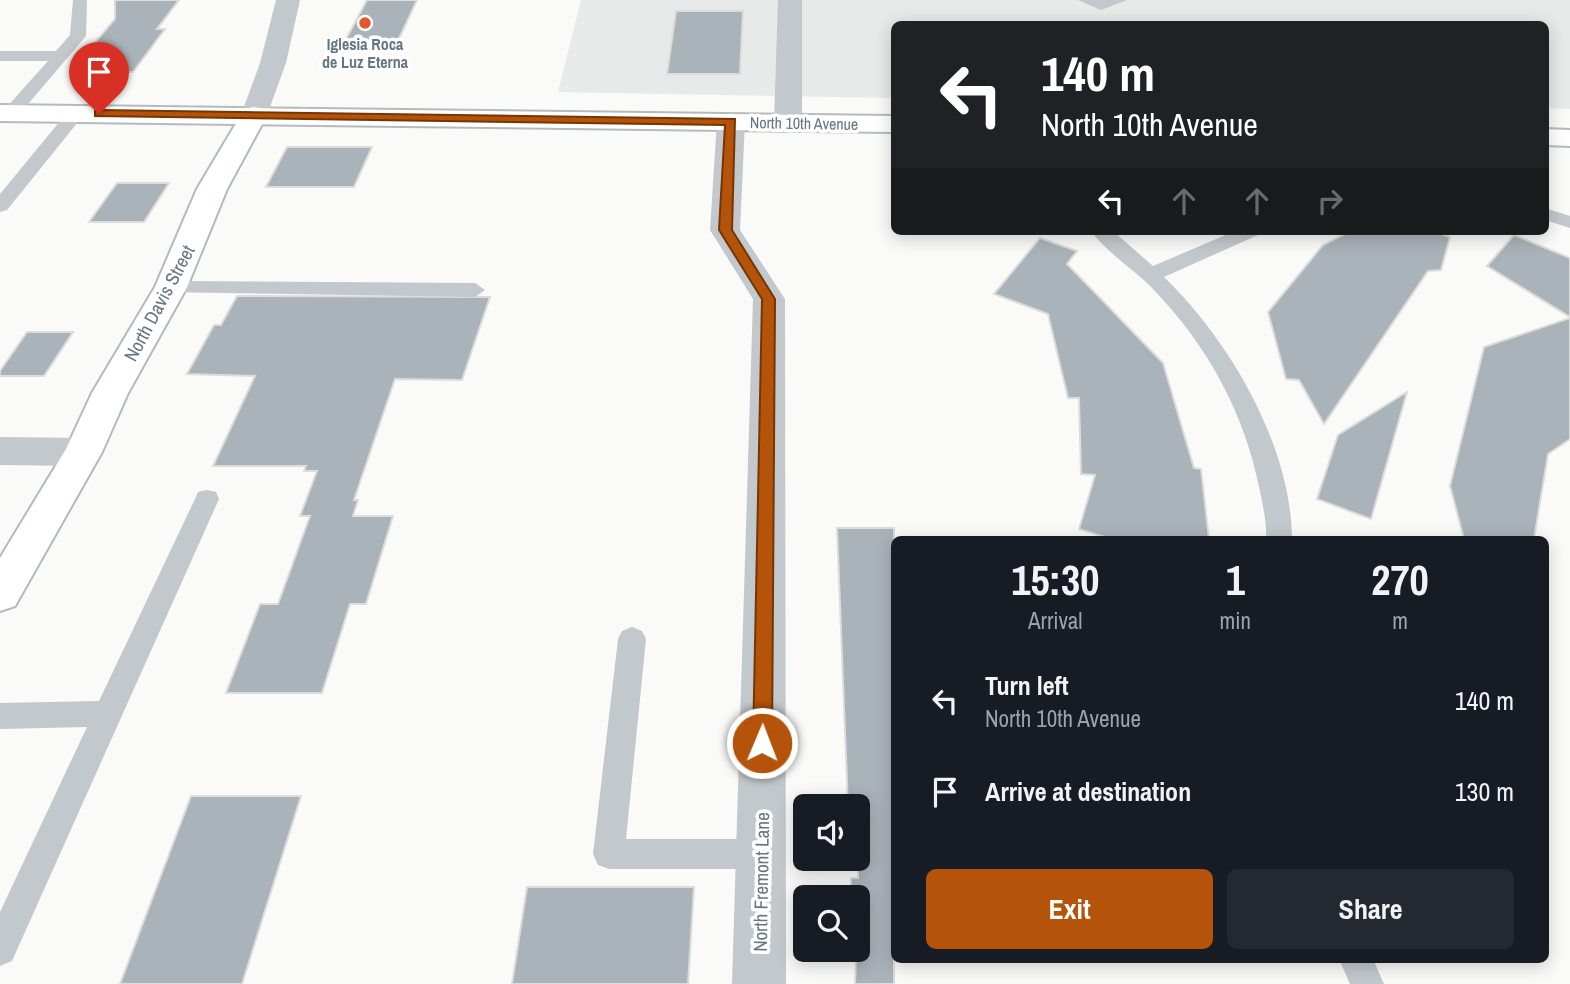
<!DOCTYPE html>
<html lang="en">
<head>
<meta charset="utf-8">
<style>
	body { margin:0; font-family:"Archivo Narrow",sans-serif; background:#242831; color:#f1f3f6; height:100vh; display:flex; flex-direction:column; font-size:26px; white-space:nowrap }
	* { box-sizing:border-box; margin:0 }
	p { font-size:23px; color:#9ea1a6 }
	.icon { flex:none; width:38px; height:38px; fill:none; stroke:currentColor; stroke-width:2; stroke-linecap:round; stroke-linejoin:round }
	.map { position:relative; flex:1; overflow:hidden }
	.details { position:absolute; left:891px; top:536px; width:658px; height:427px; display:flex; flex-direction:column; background:#171b24; border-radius:10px; box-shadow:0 4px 18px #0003 }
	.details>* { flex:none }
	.banner { position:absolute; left:891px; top:21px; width:658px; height:214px; border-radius:10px; box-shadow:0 4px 18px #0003; background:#202124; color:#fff; overflow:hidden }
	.buttons { position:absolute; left:793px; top:794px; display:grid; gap:14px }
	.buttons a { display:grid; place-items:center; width:77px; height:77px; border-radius:10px; background:#171b24; box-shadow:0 4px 18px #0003; font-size:35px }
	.pin { position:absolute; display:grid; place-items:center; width:60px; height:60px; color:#fff; margin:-72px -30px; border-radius:50% 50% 50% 0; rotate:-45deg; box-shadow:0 0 7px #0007 }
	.pin .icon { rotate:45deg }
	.me { position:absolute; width:77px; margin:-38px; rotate:1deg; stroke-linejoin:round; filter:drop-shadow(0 0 5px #0008) }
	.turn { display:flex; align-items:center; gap:24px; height:147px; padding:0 35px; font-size:32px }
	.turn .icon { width:91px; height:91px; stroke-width:2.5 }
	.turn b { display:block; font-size:49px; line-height:60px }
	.lanes { display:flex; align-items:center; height:66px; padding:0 35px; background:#0003; justify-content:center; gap:35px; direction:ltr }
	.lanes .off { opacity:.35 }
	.eta { display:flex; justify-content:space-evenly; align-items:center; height:119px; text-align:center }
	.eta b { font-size:42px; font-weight:700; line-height:49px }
	.action { display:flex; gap:14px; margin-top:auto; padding:14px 35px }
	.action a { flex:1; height:80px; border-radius:10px; background:#b45309; color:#fff; font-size:28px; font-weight:700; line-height:80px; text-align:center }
	.action a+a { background:#242831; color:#f1f3f6 }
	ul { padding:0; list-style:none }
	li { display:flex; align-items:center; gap:21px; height:91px; padding:0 35px }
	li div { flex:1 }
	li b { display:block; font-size:26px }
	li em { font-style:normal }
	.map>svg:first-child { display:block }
</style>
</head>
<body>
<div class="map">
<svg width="1570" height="984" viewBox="0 0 1570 984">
	<rect width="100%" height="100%" fill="#fafaf8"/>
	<path fill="#e8e9e9" d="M581,0H1570V109L1545,108V24H894V98L558,92Z"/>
	<path fill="#aab3b9" stroke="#dcdcda" stroke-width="2" d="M115,0H179L157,29H165L133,72H70L115,19Z
		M367,0H417L397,43H344Z
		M676,11H743L740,74H667Z
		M287,147H372L354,187H266Z
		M117,183H169L144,222H89Z
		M1351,231H1433L1450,237L1441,270L1428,271L1324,424L1299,380L1286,379L1268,312L1323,245Z
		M1514,235L1570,258V317L1487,266Z
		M1040,238L1077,251L1067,264L1163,363L1194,468L1201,469L1209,539H1111L1079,529L1095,475L1081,474L1079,398H1068L1048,314L994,294Z
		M237,296L490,297L462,380L395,379L354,500H358L353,516H393L366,604H350L322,693H226L260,604H278L310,516H300L317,471H304L306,466H213L255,376L187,374L214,325H221Z
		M1570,318V439L1548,454L1534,539H1464L1450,486L1484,347Z
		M27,332H73L44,376H0V371Z
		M1407,392L1371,519L1317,499L1338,435Z
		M837,528H894V984H855L858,898H851V878H858V807H848Z
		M191,796H301L242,984H120Z
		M527,887H694L688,984H512Z"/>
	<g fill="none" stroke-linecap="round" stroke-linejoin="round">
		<g stroke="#b3babf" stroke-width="4">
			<path id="secondary" d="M254,107L264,109L267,115L227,189L187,287L128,393L102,452L15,606L0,611V558L66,449L92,393L155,287L197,189L241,115L244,109Z"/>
		</g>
		<g stroke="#b5babe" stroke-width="4">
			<path id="primary" d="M0,105L894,116V132L0,121Z
				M1545,129L1570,130V146L1545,145Z"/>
		</g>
		<path fill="#c3c8cc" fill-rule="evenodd" d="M73,0H87L86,36L17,117H5L2,113L5,109L48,61H0V51H56L70,35Z
			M1078,0H1127L1101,10Z
			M76,108L85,113L82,117L7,210L0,212V194L70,109Z
			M1545,208L1570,216V228L1545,220Z
			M1091,231H1113L1153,266L1235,231H1261L1258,235L1164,277C1230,341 1291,445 1292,539H1266C1267,523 1263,507 1260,491C1244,412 1209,348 1154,290C1135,270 1107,253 1091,231Z
			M171,281L475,283L485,290L475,297L164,292L161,287Z
			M207,490L216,492L219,499L12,961L0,966V912L87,727L0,729V703L99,701L195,499L198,492Z
			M632,627L642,631L646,639L626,839H761L772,843L777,854L772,865L761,869H609L598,865L593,854L618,639L622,631Z
			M1339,959H1373L1384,984H1350Z"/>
		<path fill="#c3c8cc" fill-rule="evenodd" d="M276,0H300L286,63L267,115L264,121H244L241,115L260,63Z
			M778,0H802V122L798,128H778L774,122Z
			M731,113L741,115L745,121L740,230L785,299L786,984H732L753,299L710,230L717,121L721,115Z
			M0,437L83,438L96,442L102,452L96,462L83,466L0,465Z"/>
		<use href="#secondary" fill="#fff" fill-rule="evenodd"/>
		<use href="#primary" fill="#fff" fill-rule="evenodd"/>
	</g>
	<path fill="#b45309" stroke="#753606" stroke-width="2" d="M99,110L735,119L732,230L775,299L772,743L769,749L762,752L756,749L753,743L762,299L719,230L725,125L95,116V111Z"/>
	<circle fill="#e4572e" stroke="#fff" stroke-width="2.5" cx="365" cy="23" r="7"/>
	<g text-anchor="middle" stroke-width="7" stroke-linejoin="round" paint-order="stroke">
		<g font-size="16" font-weight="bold" fill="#657683" stroke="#fff">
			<text x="365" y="50">Iglesia Roca<tspan x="365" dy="18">de Luz Eterna</tspan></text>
		</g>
		<g font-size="16" fill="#657683" stroke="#fff">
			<text transform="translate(804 123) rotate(1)" y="6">North 10th Avenue</text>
		</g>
		<g font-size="19" fill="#657683" stroke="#fff">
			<text transform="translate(159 303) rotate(-62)" y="7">North Davis Street</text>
			<text transform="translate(761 882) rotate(-89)" y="7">North Fremont Lane</text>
		</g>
	</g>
</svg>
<div class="buttons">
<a><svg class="icon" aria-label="sound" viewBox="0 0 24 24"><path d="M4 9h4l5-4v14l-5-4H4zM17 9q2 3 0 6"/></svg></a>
<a><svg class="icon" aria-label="search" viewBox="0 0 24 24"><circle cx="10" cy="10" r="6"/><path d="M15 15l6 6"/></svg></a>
</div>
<div class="pin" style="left:99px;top:114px;background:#d93025"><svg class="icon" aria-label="arrive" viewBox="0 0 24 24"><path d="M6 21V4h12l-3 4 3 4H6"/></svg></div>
<svg class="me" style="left:762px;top:743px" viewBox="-20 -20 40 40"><circle r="17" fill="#b45309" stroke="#fff" stroke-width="3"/><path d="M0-11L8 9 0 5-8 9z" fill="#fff"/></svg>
<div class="banner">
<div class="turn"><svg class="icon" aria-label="left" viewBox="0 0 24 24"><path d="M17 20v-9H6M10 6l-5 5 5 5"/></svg><div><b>140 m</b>North 10th Avenue</div></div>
<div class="lanes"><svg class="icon" aria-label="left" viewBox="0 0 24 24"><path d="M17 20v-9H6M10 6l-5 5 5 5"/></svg><svg class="icon off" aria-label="ahead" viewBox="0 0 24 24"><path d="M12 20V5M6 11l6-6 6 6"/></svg><svg class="icon off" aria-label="ahead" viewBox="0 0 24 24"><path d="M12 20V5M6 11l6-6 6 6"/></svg><svg class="icon off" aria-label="right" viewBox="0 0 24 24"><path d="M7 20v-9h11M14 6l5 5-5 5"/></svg></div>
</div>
<section class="details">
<div class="eta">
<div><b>15:30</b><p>Arrival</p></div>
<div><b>1</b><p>min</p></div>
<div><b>270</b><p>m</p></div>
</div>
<ul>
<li><svg class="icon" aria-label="left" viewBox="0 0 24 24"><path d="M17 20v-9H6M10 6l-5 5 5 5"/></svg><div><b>Turn left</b><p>North 10th Avenue</p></div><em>140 m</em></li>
<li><svg class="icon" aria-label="arrive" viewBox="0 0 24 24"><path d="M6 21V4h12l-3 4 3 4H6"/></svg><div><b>Arrive at destination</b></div><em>130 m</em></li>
</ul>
<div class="action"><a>Exit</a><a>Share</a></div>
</section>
</div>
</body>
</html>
